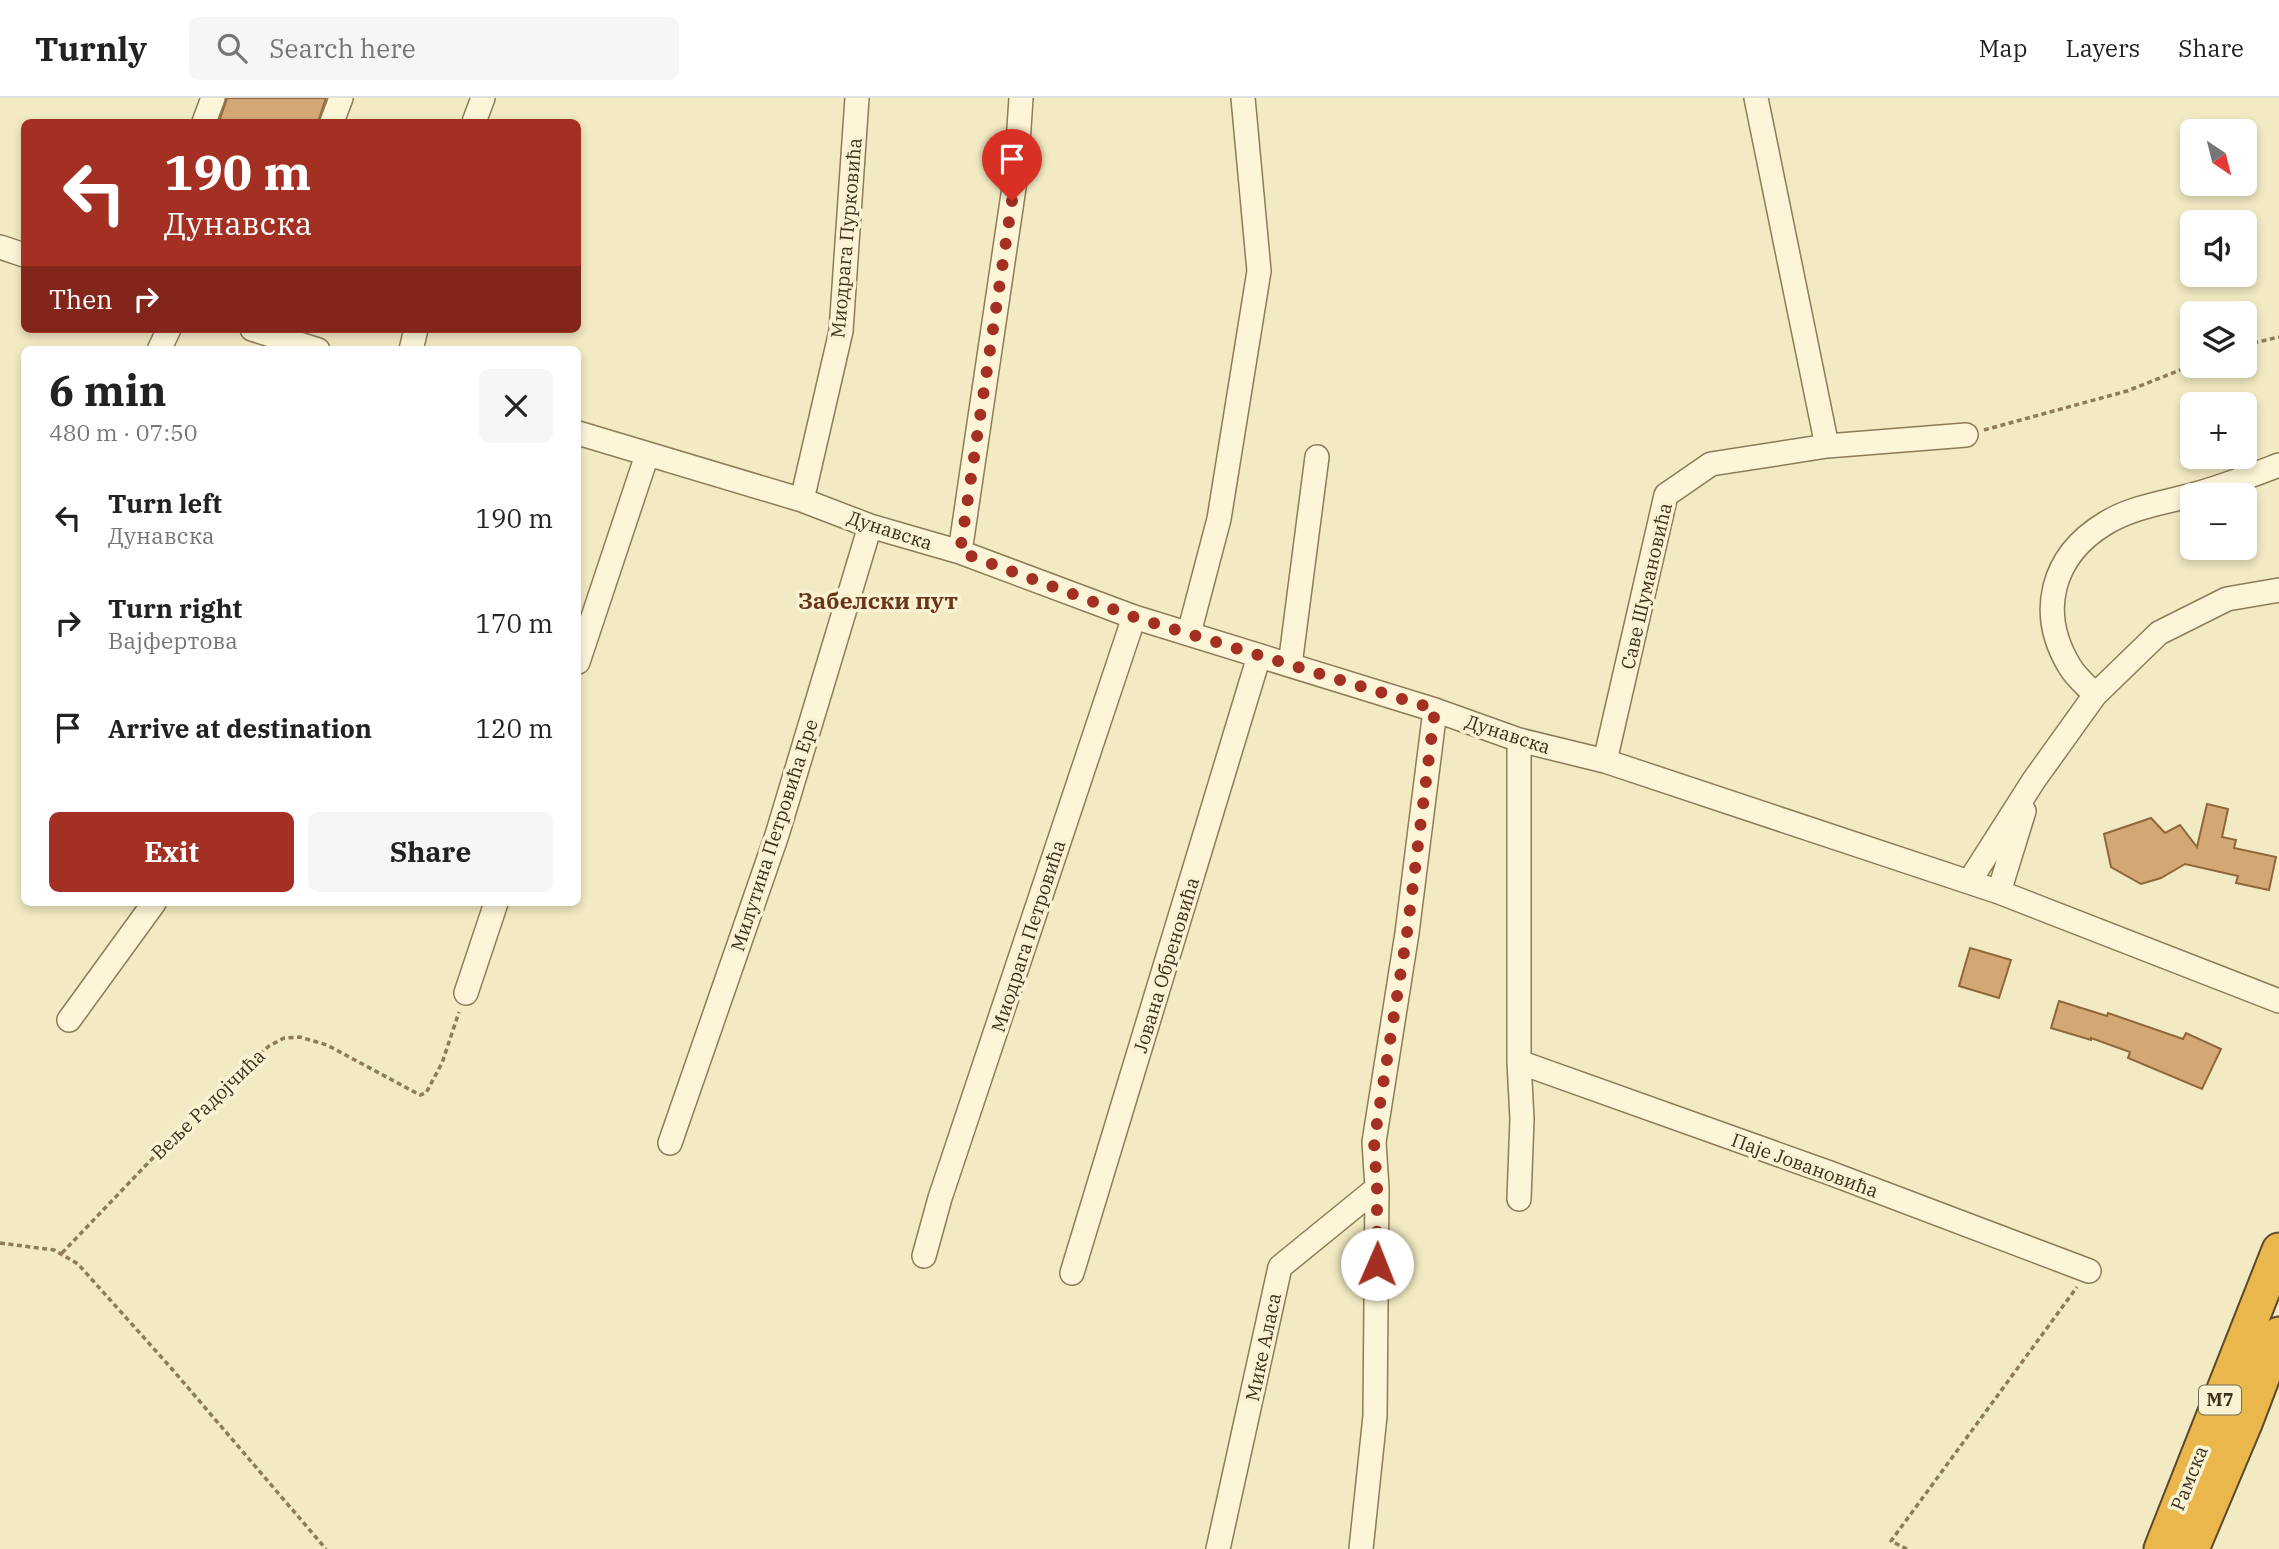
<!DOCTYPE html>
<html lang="en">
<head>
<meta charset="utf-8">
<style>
	body { margin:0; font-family:"IBM Plex Serif",serif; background:#f6f6f6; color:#222; height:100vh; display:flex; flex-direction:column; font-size:26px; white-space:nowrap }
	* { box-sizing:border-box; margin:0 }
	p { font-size:23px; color:#767676 }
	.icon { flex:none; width:38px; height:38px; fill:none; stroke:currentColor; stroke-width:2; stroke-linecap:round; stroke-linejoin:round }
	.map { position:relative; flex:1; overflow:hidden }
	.details { position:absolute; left:21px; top:248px; width:560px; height:560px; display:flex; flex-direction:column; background:#fff; border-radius:10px; box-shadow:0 4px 10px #0003 }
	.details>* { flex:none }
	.banner { position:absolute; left:21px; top:21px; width:560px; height:214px; border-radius:10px; box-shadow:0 4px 10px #0003; background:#a33022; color:#fff; overflow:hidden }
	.needle { width:46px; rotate:145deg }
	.buttons { position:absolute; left:2180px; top:21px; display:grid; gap:14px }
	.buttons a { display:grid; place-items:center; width:77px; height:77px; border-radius:10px; background:#fff; box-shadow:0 4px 10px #0003; font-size:35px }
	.pin { position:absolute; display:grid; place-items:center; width:60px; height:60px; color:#fff; margin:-72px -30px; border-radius:50% 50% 50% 0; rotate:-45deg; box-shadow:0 0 7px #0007 }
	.pin .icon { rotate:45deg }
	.me { position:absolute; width:77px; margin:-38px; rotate:1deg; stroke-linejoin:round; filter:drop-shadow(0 0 5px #0008) }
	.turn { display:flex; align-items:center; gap:24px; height:147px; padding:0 28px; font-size:32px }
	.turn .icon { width:91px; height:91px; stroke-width:2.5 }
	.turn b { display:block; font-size:49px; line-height:60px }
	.then { display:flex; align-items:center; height:66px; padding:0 28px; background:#0003; gap:14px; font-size:26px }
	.round { display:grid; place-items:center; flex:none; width:74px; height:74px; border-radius:10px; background:#f6f6f6 }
	.head { display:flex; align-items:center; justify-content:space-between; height:119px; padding:0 28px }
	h1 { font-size:42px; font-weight:700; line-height:52px }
	.cta { display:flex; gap:14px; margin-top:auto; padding:14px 28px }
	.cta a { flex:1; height:80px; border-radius:10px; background:#a33022; color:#fff; font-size:28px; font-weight:700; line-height:80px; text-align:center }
	.cta a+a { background:#f6f6f6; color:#222 }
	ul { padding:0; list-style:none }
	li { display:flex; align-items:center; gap:21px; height:105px; padding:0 28px }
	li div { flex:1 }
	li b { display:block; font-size:26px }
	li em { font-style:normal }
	header { display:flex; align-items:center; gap:42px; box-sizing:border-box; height:98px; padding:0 35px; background:#fff; border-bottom:2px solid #e0e0e0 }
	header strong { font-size:33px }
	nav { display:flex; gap:38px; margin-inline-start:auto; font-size:24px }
	.search { width:490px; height:63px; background:#f6f6f6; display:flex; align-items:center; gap:18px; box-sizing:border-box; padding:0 24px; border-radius:10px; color:#767676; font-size:26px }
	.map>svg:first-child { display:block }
</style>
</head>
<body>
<header>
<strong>Turnly</strong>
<div class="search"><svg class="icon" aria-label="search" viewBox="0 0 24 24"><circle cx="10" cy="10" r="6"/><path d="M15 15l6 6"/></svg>Search here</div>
<nav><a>Map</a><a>Layers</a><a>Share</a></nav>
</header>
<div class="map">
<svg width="2279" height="1451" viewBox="0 0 2279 1451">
	<rect width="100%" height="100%" fill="#f2eac2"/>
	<path fill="#d4a875" stroke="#90673b" stroke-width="2" d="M227,0H326L318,24H219Z
		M2207,706L2228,711L2222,739L2236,742L2234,750L2276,759L2269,792L2236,785L2238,778L2185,766L2161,780L2141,786L2111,769L2104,736L2151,720L2165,735L2180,727L2197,749Z
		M1970,850L2011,862L1999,900L1959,888Z
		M2059,903L2107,918L2108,915L2183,941L2186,935L2221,951L2202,991L2128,960L2130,954L2091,940V942L2051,930Z"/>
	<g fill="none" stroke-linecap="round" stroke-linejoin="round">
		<g stroke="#8e7b57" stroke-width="26">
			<path id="minor" d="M204,24L213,0
				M332,24L341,0
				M474,24L483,0
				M0,149L24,157
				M252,231L318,252
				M159,252L169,231
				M411,252L416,231
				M578,335L802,402L870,428L960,454L1134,519L1435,612L1519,642L1605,663L1999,794L2279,903
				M1827,348L1966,337
				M802,402L841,233L857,0
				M960,454L1016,76L1021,0
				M1189,535L1219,421L1259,173L1243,0
				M578,564L647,357
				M1290,567L1317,359
				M2095,597C2087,588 2076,579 2070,569C2037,515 2051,458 2106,425C2132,409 2163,405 2192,397C2222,389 2250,378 2279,367
				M1605,663L1666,397L1711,366L1827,348L1756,0
				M1969,784L2034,682L2095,597L2159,535L2227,501L2279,492
				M1999,794L2024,713
				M466,895L496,805
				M69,922L154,805
				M1519,964L1830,1075L2089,1173
				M670,1045L777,737L870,428
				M1519,1101L1522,1021L1519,964V642
				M924,1158L940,1100L1134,519
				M1072,1175L1259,558
				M1218,1451L1280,1169L1377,1090
				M1361,1451L1375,1318L1377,1090L1374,1044L1407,835L1435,612"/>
		</g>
		<g stroke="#5c482c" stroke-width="37">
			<path id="highway" d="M2161,1451L2279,1152
				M2192,1451L2246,1323L2279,1236"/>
		</g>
		<path stroke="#8e7b57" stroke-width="3.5" stroke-dasharray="5 3.5" stroke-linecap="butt" d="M2245,247L2279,239
			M1984,332L2127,293L2193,267
			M0,1145L54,1152L78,1166L172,1271L326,1451
			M62,1155L214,996L269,948L284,940L300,939L327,947L420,997L426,995L442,965L459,914
			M1907,1451L1891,1443L2077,1189"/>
		<use href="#minor" stroke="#fcf5d7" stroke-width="23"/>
		<use href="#highway" stroke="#e9b74c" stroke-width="33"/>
	</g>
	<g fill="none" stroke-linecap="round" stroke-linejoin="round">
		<path stroke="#a33022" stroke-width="12" stroke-dasharray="0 21.6" d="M1012,103L960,454L1134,519L1435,611L1407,835L1374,1044L1377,1090V1166"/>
	</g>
	<g text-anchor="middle" stroke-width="7" stroke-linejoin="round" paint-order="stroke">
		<rect fill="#f9f2d3" stroke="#756a54" stroke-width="2" x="2199" y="1287.5" width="42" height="29" rx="5"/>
		<g font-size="18" font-weight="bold" fill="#3d301d">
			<text x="2220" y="1308">M7</text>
		</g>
		<g font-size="19" fill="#3d301d" stroke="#f9f2d3">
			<text transform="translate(846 140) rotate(-85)" y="7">Миодрага Пурковића</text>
			<text transform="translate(890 432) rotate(18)" y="7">Дунавска</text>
			<text transform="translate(1646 488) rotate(-77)" y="7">Саве Шумановића</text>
			<text transform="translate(1508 636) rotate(18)" y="7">Дунавска</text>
			<text transform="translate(774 737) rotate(-72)" y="7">Милутина Петровића Ере</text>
			<text transform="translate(1028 838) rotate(-72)" y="7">Миодрага Петровића</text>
			<text transform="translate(1166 867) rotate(-73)" y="7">Јована Обреновића</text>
			<text transform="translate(208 1006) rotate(-44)" y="7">Веље Радојчића</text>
			<text transform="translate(1805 1067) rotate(20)" y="7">Паје Јовановића</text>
			<text transform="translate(1263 1249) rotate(-78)" y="7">Мике Аласа</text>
			<text transform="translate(2189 1380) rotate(-68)" y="7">Рамска</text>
		</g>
		<g font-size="23" font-weight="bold" fill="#6d3418" stroke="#f9f2d3">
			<text x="878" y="511">Забелски пут</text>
		</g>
	</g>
</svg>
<div class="buttons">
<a><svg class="needle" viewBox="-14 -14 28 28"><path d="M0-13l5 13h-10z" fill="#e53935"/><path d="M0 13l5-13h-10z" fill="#767676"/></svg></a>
<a><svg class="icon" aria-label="sound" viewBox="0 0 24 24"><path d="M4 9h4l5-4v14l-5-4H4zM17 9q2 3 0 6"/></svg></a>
<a><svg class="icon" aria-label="layers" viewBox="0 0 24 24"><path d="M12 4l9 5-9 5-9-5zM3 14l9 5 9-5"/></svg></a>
<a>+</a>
<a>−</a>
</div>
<div class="pin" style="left:1012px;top:103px;background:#d93025"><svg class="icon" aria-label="arrive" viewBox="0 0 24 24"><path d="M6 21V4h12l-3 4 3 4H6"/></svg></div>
<svg class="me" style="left:1377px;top:1166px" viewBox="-20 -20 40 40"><circle r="19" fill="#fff"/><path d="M0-13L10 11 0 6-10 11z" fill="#a33022"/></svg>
<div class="banner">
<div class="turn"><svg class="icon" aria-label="left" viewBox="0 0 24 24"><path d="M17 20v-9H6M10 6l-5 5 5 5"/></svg><div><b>190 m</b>Дунавска</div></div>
<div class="then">Then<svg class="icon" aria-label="right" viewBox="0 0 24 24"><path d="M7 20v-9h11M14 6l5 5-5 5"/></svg></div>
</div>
<section class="details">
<div class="head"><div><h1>6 min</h1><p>480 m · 07:50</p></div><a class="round"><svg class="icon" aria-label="close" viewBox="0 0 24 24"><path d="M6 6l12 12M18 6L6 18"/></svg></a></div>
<ul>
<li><svg class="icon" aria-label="left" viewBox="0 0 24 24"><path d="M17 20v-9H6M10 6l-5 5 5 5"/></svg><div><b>Turn left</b><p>Дунавска</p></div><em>190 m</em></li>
<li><svg class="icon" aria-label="right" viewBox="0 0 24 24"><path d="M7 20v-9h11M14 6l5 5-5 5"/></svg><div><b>Turn right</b><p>Вајфертова</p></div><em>170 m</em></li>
<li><svg class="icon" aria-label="arrive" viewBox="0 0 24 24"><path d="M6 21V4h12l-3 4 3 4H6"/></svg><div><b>Arrive at destination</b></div><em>120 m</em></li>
</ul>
<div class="cta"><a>Exit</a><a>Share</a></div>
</section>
</div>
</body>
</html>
